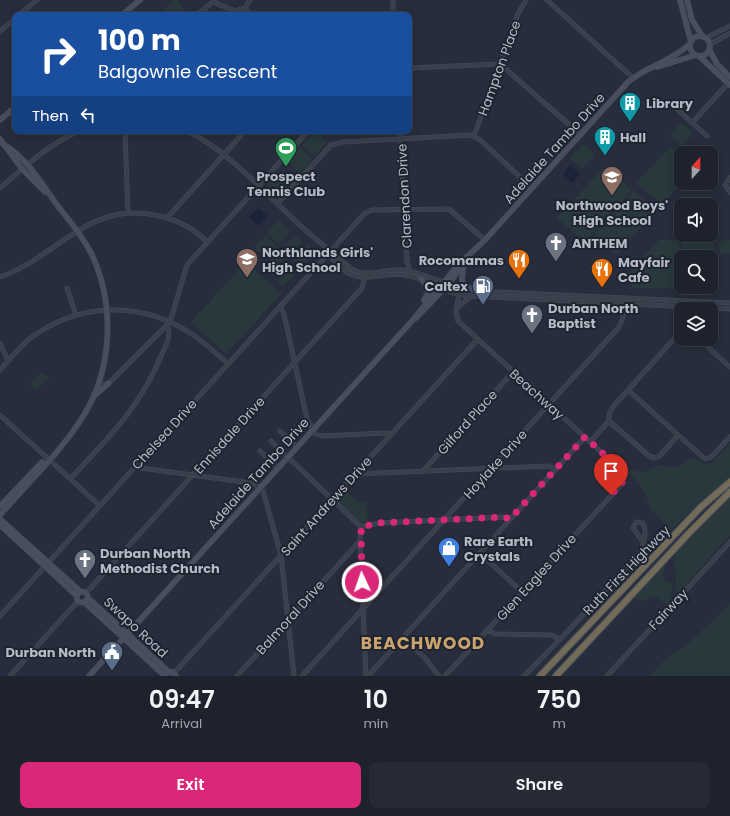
<!DOCTYPE html>
<html lang="en">
<head>
<meta charset="utf-8">
<style>
	body { margin:0; font-family:Poppins,sans-serif; background:#252a35; color:#f1f3f6; height:100vh; display:flex; flex-direction:column; font-size:15px; white-space:nowrap }
	* { box-sizing:border-box; margin:0 }
	p { font-size:13px; color:#a0a4aa }
	.icon { flex:none; width:22px; height:22px; fill:none; stroke:currentColor; stroke-width:2; stroke-linecap:round; stroke-linejoin:round }
	.map { position:relative; height:676px; overflow:hidden }
	.details { display:flex; flex-direction:column; background:#1d222d; flex:1 }
	.details>* { flex:none }
	.guide { position:absolute; left:12px; top:12px; width:400px; height:122px; border-radius:8px; box-shadow:0 2px 10px #0003,0 0 0 1px #3b3f49; background:#1a4fa0; color:#fff; overflow:hidden }
	.needle { width:26px; rotate:21deg }
	.tools { position:absolute; left:674px; top:146px; display:grid; gap:8px }
	.tools a { display:grid; place-items:center; width:44px; height:44px; border-radius:8px; background:#1d222d; box-shadow:0 2px 10px #0003,0 0 0 1px #3b3f49; font-size:20px }
	.pin { position:absolute; display:grid; place-items:center; width:34px; height:34px; color:#fff; margin:-41px -17px; border-radius:50% 50% 50% 0; rotate:-45deg; box-shadow:0 0 4px #0007 }
	.pin .icon { rotate:45deg }
	.me { position:absolute; width:44px; margin:-22px; rotate:357deg; stroke-linejoin:round; filter:drop-shadow(0 0 3px #0008) }
	.turn { display:flex; align-items:center; gap:14px; height:84px; padding:0 20px; font-size:18px }
	.turn .icon { width:52px; height:52px; stroke-width:2.5 }
	.turn b { display:block; font-size:28px; line-height:34px }
	.then { display:flex; align-items:center; height:38px; padding:0 20px; background:#0003; gap:8px; font-size:15px }
	.eta { display:flex; justify-content:space-evenly; align-items:center; height:68px; text-align:center }
	.eta b { font-size:24px; font-weight:600; line-height:28px }
	.button { display:flex; gap:8px; margin-top:auto; padding:8px 20px }
	.button a { flex:1; height:46px; border-radius:8px; background:#db2777; color:#fff; font-size:16px; font-weight:600; line-height:46px; text-align:center }
	.button a+a { background:#252a35; color:#f1f3f6 }
	.map>svg:first-child { display:block }
</style>
</head>
<body>
<div class="map">
<svg width="730" height="676" viewBox="0 0 730 676">
	<rect width="100%" height="100%" fill="#272d3c"/>
	<path fill="#28383d" d="M174,0H177L189,13L187,15H163L160,12Z
		M681,122L693,133L681,146L670,135Z
		M315,132L327,142L314,156L302,146Z
		M583,144L595,155L582,169L570,158Z
		M670,147L681,156L682,183L662,204L636,183Z
		M300,148L312,159L300,173L288,162Z
		M605,166L632,190L585,242L557,218Z
		M279,170L292,182L279,196L267,184Z
		M634,190L656,210L616,255L594,235Z
		M278,220L290,231L278,244L267,233Z
		M266,235L278,247L266,259L254,247Z
		M295,235L302,241L291,253L284,246Z
		M713,238L716,288L684,290V287H711V257H682L681,239Z
		M659,240H680L679,289L632,288V281H621Z
		M730,240V253L720,254L719,241Z
		M307,245L315,252L300,267L293,260Z
		M282,249L289,255L277,266L271,261Z
		M246,262L281,294L226,354L191,322Z
		M289,268L295,274L283,287L277,281Z
		M42,372L49,377L37,390L30,385Z
		M730,443V478L704,499L667,534L663,521L652,511L643,489L629,473L631,469C643,473 648,474 657,465L678,467L693,457L705,464L711,463Z
		M344,489L359,503L366,502L368,521L360,524L335,500Z
		M730,498V535L677,594L674,554Z
		M666,563L662,576L666,582L672,583L671,596L667,606L660,599L652,596L643,601L636,599L626,606Z
		M730,604V676H650L659,665L692,640Z"/>
	<path fill="#1b2339" d="M570,165L580,174L572,183L563,174Z
		M258,208L268,217L259,226L249,217Z"/>
	<g fill="none" stroke-linecap="round" stroke-linejoin="round">
		<g stroke="#434855" stroke-width="5">
			<path id="street" d="M393,0V15
				M547,0L633,78
				M213,2L235,11L245,8L250,0
				M245,8L251,15
				M19,15L37,0
				M197,15L215,0
				M0,31L15,19
				M706,38L730,26
				M709,45L730,33
				M409,68L500,64L581,135
				M678,110L707,136
				M692,123L730,81
				M125,131L128,212
				M187,131C242,158 282,216 331,251C339,257 345,266 354,270C369,278 386,268 402,270C427,273 450,288 477,291L730,303
				M400,131L407,262L410,271
				M474,136L518,14L526,0
				M730,178L725,185L730,192
				M0,188C25,167 49,144 79,131
				M277,204L331,145L343,142L471,135L479,139L532,188
				M167,218L245,131
				M327,252C358,295 373,268 410,276C424,279 436,287 450,292C457,294 464,295 471,296L730,309
				M0,277C58,257 89,199 159,216C177,220 195,229 207,242
				M67,288L76,315
				M280,306L284,314L307,419L313,429
				M457,308L471,296
				M699,339L730,367
				M0,343L8,361
				M0,370C10,359 20,346 32,337C79,303 139,301 187,331C202,340 215,352 228,364
				M98,386L109,383L170,322L187,265L308,131
				M628,390L705,459L711,457L730,437
				M0,415L99,505
				M609,421L648,455L654,458L660,456L678,435
				M280,431L297,447
				M310,432L322,436L385,433L392,434
				M271,441L361,527
				M590,442L609,421V415L612,408L681,331
				M260,451L278,468
				M134,467L250,483L258,486L263,491L281,555L294,676
				M422,472L513,372
				M355,474L548,466L557,469
				M70,479C108,438 140,408 162,354C166,345 172,335 167,326
				M361,527L379,523L504,517L510,519
				M361,527L360,541L366,676
				M480,553L522,592
				M86,593L362,288L366,273
				M0,616L365,213L372,210L449,209L485,240
				M488,630L495,634L551,635L560,639
				M403,638L425,658L439,676
				M174,673L477,340
				M10,676L78,601
				M237,676L360,541
				M302,676L619,327L623,318L625,298
				M368,676L585,437
				M445,676L622,484L624,477L621,470L458,321L456,311L459,294
				M524,676L569,630L639,554C644,545 647,533 643,523L636,522L633,528L643,542
				M607,676L730,542"/>
		</g>
		<g stroke="#434855" stroke-width="6">
			<path id="secondary" d="M680,0L691,42
				M687,0L692,20L703,37
				M122,15L140,0
				M690 46a10 10 0 1 1 20 0a10 10 0 1 1-20 0Z
				M709,49L717,64L730,77
				M699,56L730,85
				M657,67L696,55
				M0,120L15,107
				M0,139L22,169L45,192
				M463,268L462,281L465,285L477,291
				M421,279L425,284L428,293L424,300
				M416,318L444,289L470,257
				M94,396L109,383
				M0,506L42,462
				M0,515C28,483 61,452 84,415C112,369 115,307 93,257C85,240 73,225 61,210C43,187 29,159 3,144
				M0,519L81,592
				M0,525L77,596
				M76.5 597a5.5 5.5 0 1 1 11 0a5.5 5.5 0 1 1-11 0Z
				M88,598L169,672
				M84,602L165,676
				M167,673L173,672L176,676
				M89,676L412,321L458,265L485,240L628,82C647,66 672,61 690,44"/>
		</g>
		<g stroke="#454a57" stroke-width="8">
			<path id="highway" d="M540,676L702,506L730,482
				M556,676L689,533L730,492"/>
		</g>
		<use href="#street" stroke="#3a3f4c" stroke-width="3.5"/>
		<use href="#secondary" stroke="#494e5f" stroke-width="5"/>
		<use href="#highway" stroke="#716b58" stroke-width="6"/>
	</g>
	<g fill="none" stroke-linecap="round" stroke-linejoin="round">
		<path stroke="#db2777" stroke-width="7" stroke-dasharray="0 12.6" d="M362,582L361,527L378,523L504,517L510,519L585,437L623,472V481L611,495"/>
	</g>
	<defs>
		<g id="building-pin" transform="scale(1.15)"><path d="M0 17L-7.5 6A9.5 9.5 0 1 1 7.5 6Z" fill="#0f9aa8" stroke="#1f2431"/><path d="M-4-6H4V6H1V3H-1V6H-4ZM-2.5-4.3h1.7v1.8h-1.7ZM.8-4.3h1.7v1.8H.8ZM-2.5-1h1.7V.8h-1.7ZM.8-1h1.7V.8H.8Z" fill="#fff"/></g>
		<g id="stadium-pin" transform="scale(1.15)"><path d="M0 17L-7.5 6A9.5 9.5 0 1 1 7.5 6Z" fill="#2e9e5b" stroke="#1f2431"/><path d="M0-5a6.5 5 0 1 0 0 10a6.5 5 0 1 0 0-10ZM-3.5-1.8h7v3.6h-7Z" fill="#fff"/></g>
		<g id="school-pin" transform="scale(1.15)"><path d="M0 17L-7.5 6A9.5 9.5 0 1 1 7.5 6Z" fill="#8d6e63" stroke="#1f2431"/><path d="M0-5L7-2L0 1L-7-2ZM-4 1L0 2.5L4 1V4Q0 6-4 4Z" fill="#fff"/></g>
		<g id="church-pin" transform="scale(1.15)"><path d="M0 17L-7.5 6A9.5 9.5 0 1 1 7.5 6Z" fill="#6b7280" stroke="#1f2431"/><path d="M-1.2-6h2.4v3.5h3.3v2.4h-3.3V6h-2.4V-.1h-3.3v-2.4h3.3Z" fill="#fff"/></g>
		<g id="restaurant-pin" transform="scale(1.15)"><path d="M0 17L-7.5 6A9.5 9.5 0 1 1 7.5 6Z" fill="#e8710a" stroke="#1f2431"/><path d="M-5-6h1v4h1v-4h1v4h1v-4h1v5L-1.5 .5V6h-2V.5L-5-1ZM5-6V6H3V1.5H1.5Q1.5-4 5-6Z" fill="#fff"/></g>
		<g id="fuel-pin" transform="scale(1.15)"><path d="M0 17L-7.5 6A9.5 9.5 0 1 1 7.5 6Z" fill="#5c6f8a" stroke="#1f2431"/><path d="M-5.5-6h7V0h2V4h1.3V-2.5L3-4.5l.8-.8L6-3V5H2.5V1h-1V6h-7ZM-4.2-4.7v3.2H.2V-4.7Z" fill="#fff"/></g>
		<g id="shop-pin" transform="scale(1.15)"><path d="M0 17L-7.5 6A9.5 9.5 0 1 1 7.5 6Z" fill="#3f7fe0" stroke="#1f2431"/><path d="M-5-2.5h2.3a2.7 3.5 0 0 1 5.4 0H5L5.5 6h-11ZM-1.5-2.5h3a1.5 2.3 0 0 0-3 0Z" fill="#fff"/></g>
		<g id="civic-pin" transform="scale(1.15)"><path d="M0 17L-7.5 6A9.5 9.5 0 1 1 7.5 6Z" fill="#5c6f8a" stroke="#1f2431"/><path d="M-.6-6.5H3V-4.5H.6V-3L4-1V1h2V6H-6V1h2V-1L-.6-3ZM-1.2 2.5V6h2.4V2.5Z" fill="#fff"/></g>
	</defs>
	<g fill-rule="evenodd">
		<use href="#building-pin" x="630" y="103"/>
		<use href="#building-pin" x="605" y="137"/>
		<use href="#stadium-pin" x="286" y="148"/>
		<use href="#school-pin" x="612" y="177"/>
		<use href="#church-pin" x="556" y="243"/>
		<use href="#school-pin" x="247" y="259"/>
		<use href="#restaurant-pin" x="519" y="260"/>
		<use href="#restaurant-pin" x="602" y="269"/>
		<use href="#fuel-pin" x="483" y="286"/>
		<use href="#church-pin" x="532" y="315"/>
		<use href="#shop-pin" x="449" y="548"/>
		<use href="#church-pin" x="85" y="560"/>
		<use href="#civic-pin" x="112" y="652"/>
	</g>
	<g text-anchor="middle" stroke-width="4" stroke-linejoin="round" paint-order="stroke">
		<g font-size="13" fill="#b6bac7" stroke="#1f2431">
			<text transform="translate(499 68) rotate(-70)" y="5">Hampton Place</text>
			<text transform="translate(554 148) rotate(-48)" y="5">Adelaide Tambo Drive</text>
			<text transform="translate(404 196) rotate(-93)" y="5">Clarendon Drive</text>
			<text transform="translate(537 394) rotate(42)" y="5">Beachway</text>
			<text transform="translate(467 422) rotate(-48)" y="5">Gilford Place</text>
			<text transform="translate(164 434) rotate(-48)" y="5">Chelsea Drive</text>
			<text transform="translate(229 435) rotate(-48)" y="5">Ennisdale Drive</text>
			<text transform="translate(495 464) rotate(-48)" y="5">Hoylake Drive</text>
			<text transform="translate(258 473) rotate(-48)" y="5">Adelaide Tambo Drive</text>
			<text transform="translate(326 506) rotate(-48)" y="5">Saint Andrews Drive</text>
			<text transform="translate(626 570) rotate(-46)" y="5">Ruth First Highway</text>
			<text transform="translate(536 577) rotate(-48)" y="5">Glen Eagles Drive</text>
			<text transform="translate(668 609) rotate(-47)" y="5">Fairway</text>
			<text transform="translate(290 617) rotate(-48)" y="5">Balmoral Drive</text>
			<text transform="translate(136 627) rotate(43)" y="5">Swapo Road</text>
		</g>
		<g font-size="13" font-weight="bold" fill="#b6bac7" stroke="#1f2431" text-anchor="start">
			<text x="646" y="108">Library</text>
			<text x="620" y="142">Hall</text>
			<text x="286" y="181" text-anchor="middle">Prospect<tspan x="286" dy="15">Tennis Club</tspan></text>
			<text x="612" y="210" text-anchor="middle">Northwood Boys'<tspan x="612" dy="15">High School</tspan></text>
			<text x="572" y="248">ANTHEM</text>
			<text x="262" y="257">Northlands Girls'<tspan x="262" dy="15">High School</tspan></text>
			<text x="504" y="265" text-anchor="end">Rocomamas</text>
			<text x="618" y="267">Mayfair<tspan x="618" dy="15">Cafe</tspan></text>
			<text x="468" y="291" text-anchor="end">Caltex</text>
			<text x="548" y="313">Durban North<tspan x="548" dy="15">Baptist</tspan></text>
			<text x="464" y="546">Rare Earth<tspan x="464" dy="15">Crystals</tspan></text>
			<text x="100" y="558">Durban North<tspan x="100" dy="15">Methodist Church</tspan></text>
			<text x="96" y="657" text-anchor="end">Durban North</text>
		</g>
		<g font-size="17" font-weight="bold" letter-spacing="1" fill="#caa36e" stroke="#1f2431">
			<text x="423" y="649">BEACHWOOD</text>
		</g>
	</g>
</svg>
<div class="tools">
<a><svg class="needle" viewBox="-14 -14 28 28"><path d="M0-13l5 13h-10z" fill="#e53935"/><path d="M0 13l5-13h-10z" fill="#a0a4aa"/></svg></a>
<a><svg class="icon" aria-label="sound" viewBox="0 0 24 24"><path d="M4 9h4l5-4v14l-5-4H4zM17 9q2 3 0 6"/></svg></a>
<a><svg class="icon" aria-label="search" viewBox="0 0 24 24"><circle cx="10" cy="10" r="6"/><path d="M15 15l6 6"/></svg></a>
<a><svg class="icon" aria-label="layers" viewBox="0 0 24 24"><path d="M12 4l9 5-9 5-9-5zM3 14l9 5 9-5"/></svg></a>
</div>
<div class="pin" style="left:611px;top:495px;background:#d93025"><svg class="icon" aria-label="arrive" viewBox="0 0 24 24"><path d="M6 21V4h12l-3 4 3 4H6"/></svg></div>
<svg class="me" style="left:362px;top:582px" viewBox="-20 -20 40 40"><circle r="17" fill="#db2777" stroke="#fff" stroke-width="3"/><path d="M0-11L8 9 0 5-8 9z" fill="#fff"/></svg>
<div class="guide">
<div class="turn"><svg class="icon" aria-label="right" viewBox="0 0 24 24"><path d="M7 20v-9h11M14 6l5 5-5 5"/></svg><div><b>100 m</b>Balgownie Crescent</div></div>
<div class="then">Then<svg class="icon" aria-label="left" viewBox="0 0 24 24"><path d="M17 20v-9H6M10 6l-5 5 5 5"/></svg></div>
</div>
</div>
<section class="details">
<div class="eta">
<div><b>09:47</b><p>Arrival</p></div>
<div><b>10</b><p>min</p></div>
<div><b>750</b><p>m</p></div>
</div>
<div class="button"><a>Exit</a><a>Share</a></div>
</section>
</body>
</html>
